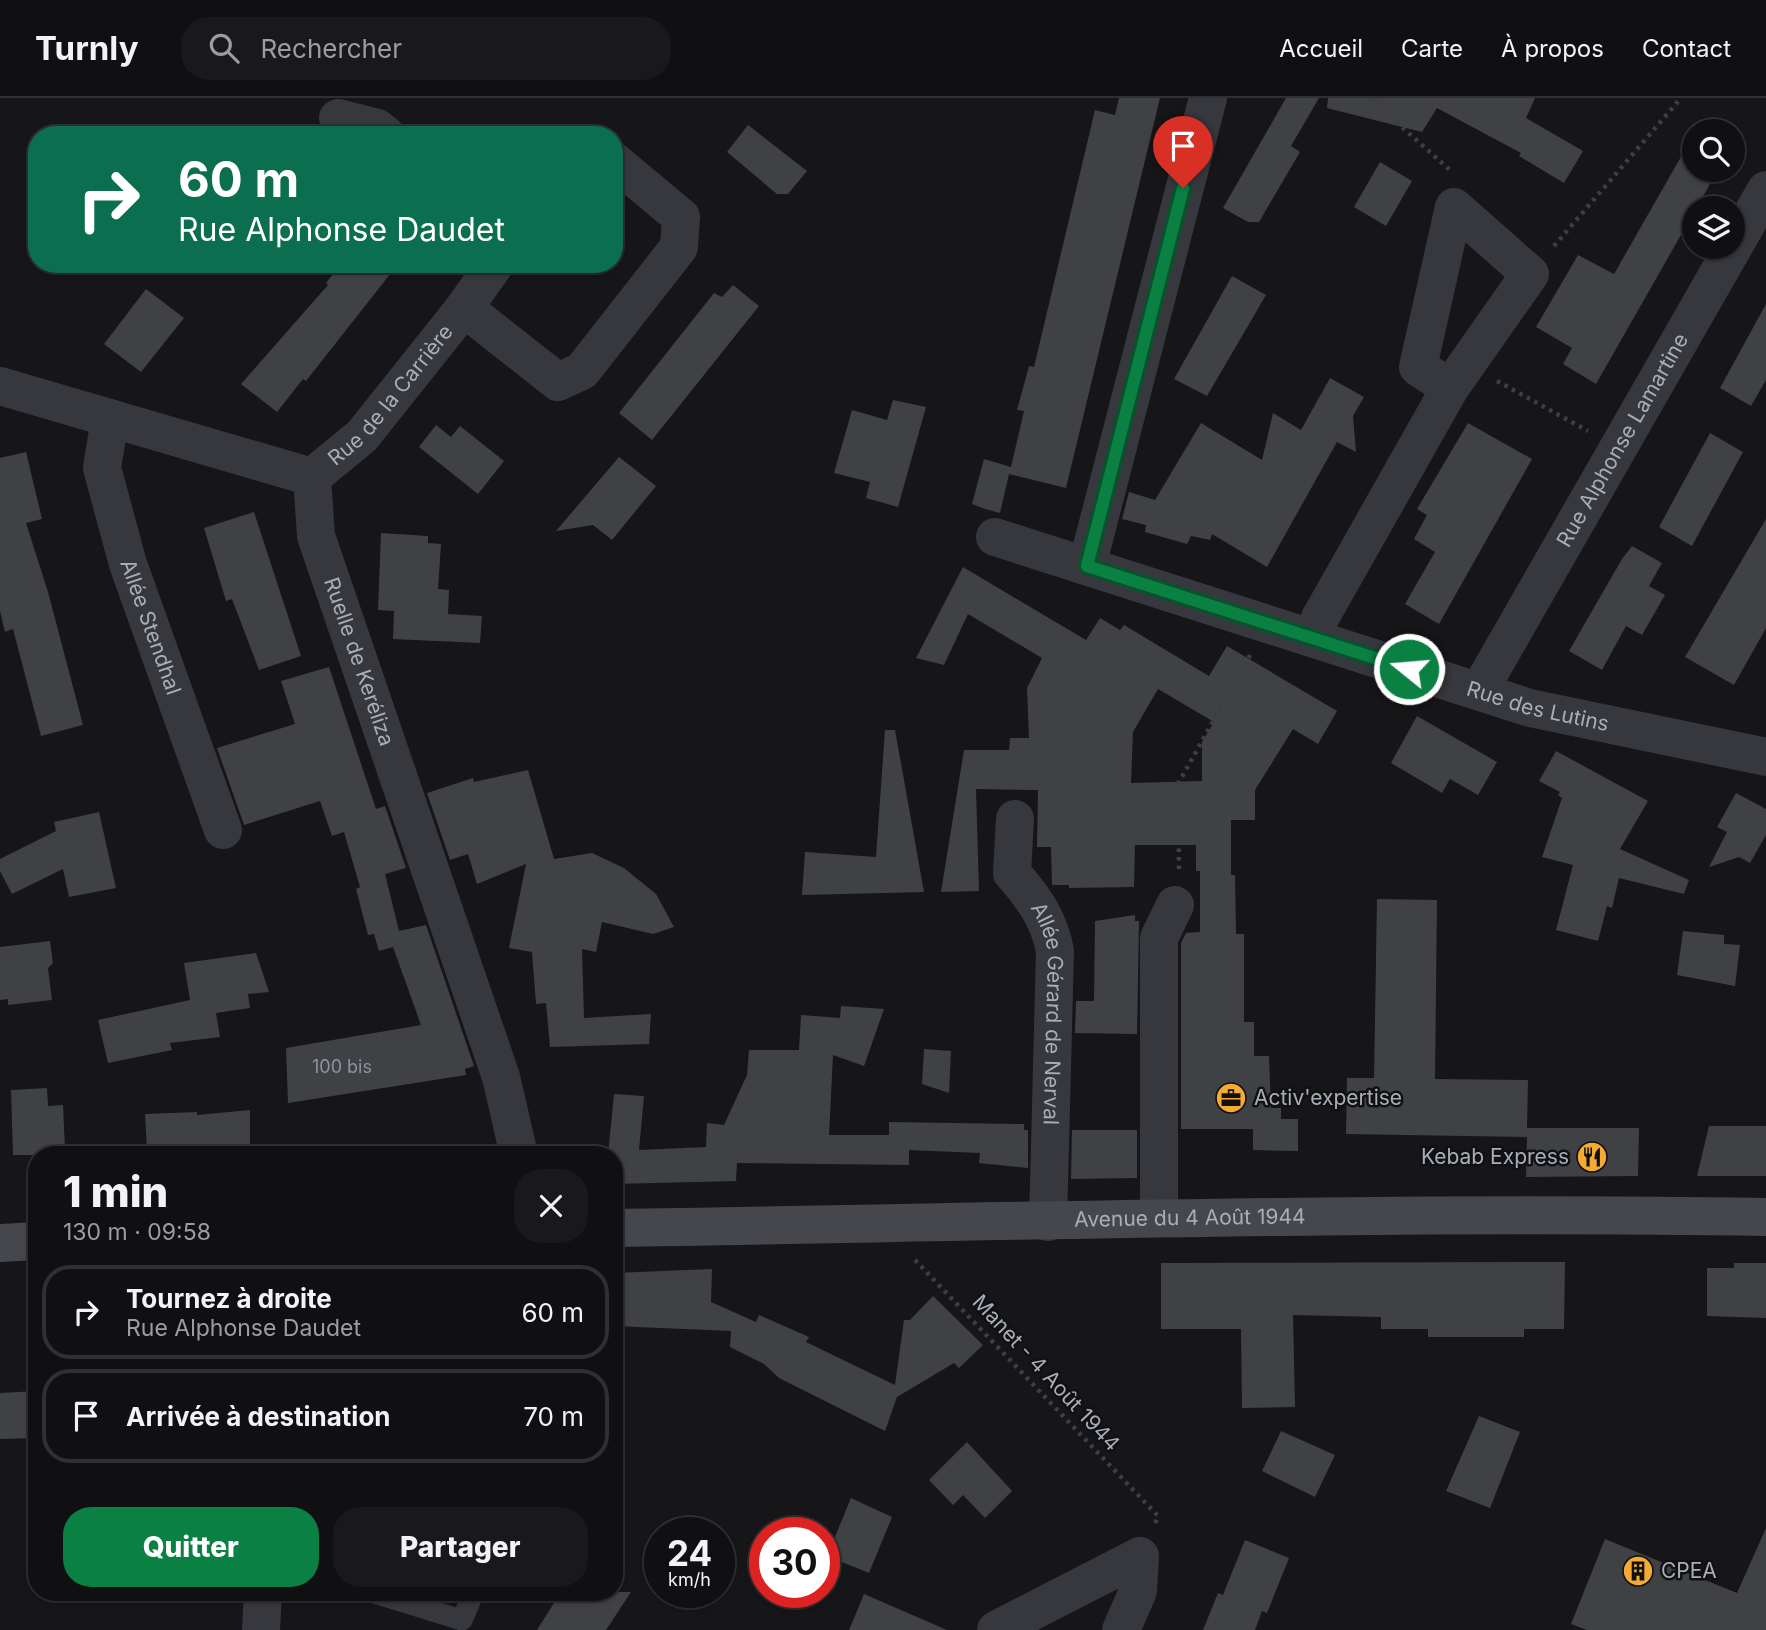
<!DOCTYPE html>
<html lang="fr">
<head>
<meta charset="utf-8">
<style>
	body { margin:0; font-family:Inter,sans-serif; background:#19191b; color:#f1f3f6; height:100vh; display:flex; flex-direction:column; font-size:26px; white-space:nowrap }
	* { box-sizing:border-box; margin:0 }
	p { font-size:23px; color:#9c9d9f }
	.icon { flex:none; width:38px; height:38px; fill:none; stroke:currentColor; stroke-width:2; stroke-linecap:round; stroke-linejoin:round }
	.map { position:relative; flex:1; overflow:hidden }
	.panel { position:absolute; left:28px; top:1048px; width:595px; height:455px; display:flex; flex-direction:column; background:#101012; border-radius:28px; box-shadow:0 2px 5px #0004,0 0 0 2px #303032 }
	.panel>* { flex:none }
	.hud { position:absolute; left:28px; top:28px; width:595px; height:147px; border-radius:28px; box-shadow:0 2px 5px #0004,0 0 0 2px #303032; background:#0b6e4f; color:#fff; overflow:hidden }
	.tools { position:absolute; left:1682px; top:21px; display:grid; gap:14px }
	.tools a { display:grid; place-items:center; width:63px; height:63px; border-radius:50%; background:#101012; box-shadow:0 2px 5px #0004,0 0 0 2px #303032; font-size:35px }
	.speed { position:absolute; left:644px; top:1419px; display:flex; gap:14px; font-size:35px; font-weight:700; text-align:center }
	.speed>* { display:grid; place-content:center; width:91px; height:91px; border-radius:50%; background:#101012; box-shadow:0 2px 5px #0004,0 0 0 2px #303032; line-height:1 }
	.speed small { font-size:18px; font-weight:400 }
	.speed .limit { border:10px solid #d22; background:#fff; color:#111 }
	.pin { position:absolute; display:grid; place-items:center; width:60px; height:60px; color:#fff; margin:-72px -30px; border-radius:50% 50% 50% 0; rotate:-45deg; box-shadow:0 0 7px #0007 }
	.pin .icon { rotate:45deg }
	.me { position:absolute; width:77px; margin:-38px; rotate:287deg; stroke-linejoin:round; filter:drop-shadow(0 0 5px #0008) }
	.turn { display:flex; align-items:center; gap:24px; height:147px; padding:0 35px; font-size:32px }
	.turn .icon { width:91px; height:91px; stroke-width:2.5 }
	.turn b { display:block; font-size:49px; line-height:60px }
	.round { display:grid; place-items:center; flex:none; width:74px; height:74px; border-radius:28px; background:#19191b }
	.summary { display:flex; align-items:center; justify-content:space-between; height:119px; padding:0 35px }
	h1 { font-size:42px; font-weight:800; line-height:52px }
	.button { display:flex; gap:14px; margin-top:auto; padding:14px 35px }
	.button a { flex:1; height:80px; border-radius:28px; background:#0b8043; color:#fff; font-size:28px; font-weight:800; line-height:80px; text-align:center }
	.button a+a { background:#19191b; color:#f1f3f6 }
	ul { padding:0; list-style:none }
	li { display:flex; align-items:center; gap:21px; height:94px; margin:0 14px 10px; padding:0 21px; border:4px solid #303032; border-radius:28px }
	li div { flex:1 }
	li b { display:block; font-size:26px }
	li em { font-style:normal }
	header { display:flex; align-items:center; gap:42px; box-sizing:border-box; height:98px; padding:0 35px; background:#101012; border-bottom:2px solid #303032 }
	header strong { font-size:33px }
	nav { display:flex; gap:38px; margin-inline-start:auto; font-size:24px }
	.search { width:490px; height:63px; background:#19191b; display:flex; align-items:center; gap:18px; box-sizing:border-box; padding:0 24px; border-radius:28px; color:#9c9d9f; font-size:26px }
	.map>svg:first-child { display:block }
</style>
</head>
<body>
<header>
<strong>Turnly</strong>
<div class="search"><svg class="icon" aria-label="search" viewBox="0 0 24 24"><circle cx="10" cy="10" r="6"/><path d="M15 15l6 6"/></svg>Rechercher</div>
<nav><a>Accueil</a><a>Carte</a><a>À propos</a><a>Contact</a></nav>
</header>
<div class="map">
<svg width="1766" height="1532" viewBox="0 0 1766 1532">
	<rect width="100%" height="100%" fill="#161618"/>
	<path fill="#404145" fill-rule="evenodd" d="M1119,0H1160L1066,390L1009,376L1000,415L985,411L972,406L984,361L1011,369L1024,313L1017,312L1029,268L1034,269L1095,12L1115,17Z
		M1286,0H1319L1291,48L1300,54L1259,124H1248L1223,110Z
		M1328,0H1535L1526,20L1583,53L1564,85L1519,58L1521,55L1437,10L1422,34L1327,10Z
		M748,27L807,73L788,96H777L727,54Z
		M1694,36V72H1718L1596,286L1563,266L1572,250L1536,229L1578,157L1614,176Z
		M1380,64L1412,83L1386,128L1354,109Z
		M341,166H398L306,283L303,281L277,314L241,286L328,187L326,185Z
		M1232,178L1266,197L1207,298L1174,281Z
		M733,187L759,208L652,342L619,315L714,195L722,199Z
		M146,191L184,220L141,274L104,246Z
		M1766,206V282L1751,308L1720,290Z
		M1330,280L1364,299L1353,318L1356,354L1337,344L1267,469L1212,436L1210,442L1191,438L1187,446L1145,434L1146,427L1122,421L1129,394L1155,402L1201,325L1262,362L1273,315L1301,332Z
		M893,302L926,309L898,409L866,400L870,384L834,375L852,312L887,322Z
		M1468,325L1532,361L1439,526L1405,506L1435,454L1414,441L1427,417L1417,411Z
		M436,327L451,339L460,328L504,363L478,396L419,349Z
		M1710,335L1743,354L1692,448L1659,429Z
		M26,354L42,421L26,425L48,494L83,627L41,638L13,531L5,534L0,513V360Z
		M619,359L656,388L612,442L593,427L556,433Z
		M254,414L301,558L259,572L232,501L226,503L204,430Z
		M1766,421V530L1734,587L1685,559Z
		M381,435L428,438V445L441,446L438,491L449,492L448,516L482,518L480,545L393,541L394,513L378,512Z
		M1632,448L1662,465L1649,488L1665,497L1642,537L1626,528L1602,572L1569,553L1622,461Z
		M963,469L1086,542L1100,520L1120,532L1124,527L1209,578L1227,548L1337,613L1318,646L1293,631L1255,692V722H1231V777H1235L1236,836H1244V924H1254V958H1269L1271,1010H1281V1021H1298V1053L1253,1052V1031H1181V845L1186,835L1200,834V773H1196V747H1135L1134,789L1069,790V787H1052L1051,749H1037L1038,692L976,691L979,793L941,794L964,652H1009L1010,640H1029L1027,590L1042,560L968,516L944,567L916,560ZM1158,591L1214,624L1202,644V683L1131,685L1133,634Z
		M329,569L376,711L385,708L406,770L385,776L399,833L426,827L474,968L465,971L466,977L288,1005L286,950L421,927L393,849L379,853L374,836L368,837L356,791L360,789L344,734L332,738L320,703L244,727L217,650L295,626L281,583Z
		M1417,618L1497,664L1478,697L1450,681L1442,695L1391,665Z
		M885,632H895L924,794L802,797L805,754L876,759Z
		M1556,653L1648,703L1620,751L1689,782L1684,796L1619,780L1612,810L1607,808L1598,843L1556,832L1573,767L1542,759L1562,700L1558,697L1560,694L1539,683Z
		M528,672L554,761L592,755L624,770L656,796L674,829L653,836L602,824L596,854L582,851L584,920L651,916L649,946L550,949L546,905L536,906L532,854L509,850L526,766L477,786L468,756L450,762L427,695L473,680L474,684Z
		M1736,695L1766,711V737L1750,765L1739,759L1709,769L1727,734L1717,729Z
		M99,714L116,790L69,799L63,771L12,796L0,773V761L56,733L54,724Z
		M1377,801L1437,802L1435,981L1528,982L1527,1030H1639L1638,1078L1526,1079L1527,1039L1346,1036L1347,980H1374Z
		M1135,817V823H1139L1137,936L1075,935L1076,903H1094L1095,823Z
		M1683,833L1724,837V846L1740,847L1735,888L1677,877Z
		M50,843L53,865L48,870L52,902L8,907V901L0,902V849Z
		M256,855L269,894L248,896L250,910L216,915L220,939L170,945L172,952L108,965L98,922L190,902L184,865Z
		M841,908L884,911L864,968L833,957L829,1037H889V1024L1024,1026V1032H1028V1070L979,1065L980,1055L909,1052V1067L737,1065L736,1083L614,1086V1057H608L614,996L644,998L639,1052L706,1049L707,1025L724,1027L747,977L749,952H799L801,917L840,920Z
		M924,951L951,953L949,995L922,986Z
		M47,990L48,1008L63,1007L65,1051L46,1052L47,1057H13L11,992Z
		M250,1012V1057H165V1051H147L145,1016L197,1014V1017Z
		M1709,1028H1766V1078H1697Z
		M1072,1032H1137V1080L1071,1081Z
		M1565,1164L1564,1231H1524V1239H1428V1231H1381V1219L1293,1217L1295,1309L1242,1310L1241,1231H1161V1165Z
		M1734,1165H1766V1220L1707,1218V1170H1734Z
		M712,1171L711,1204L756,1224L759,1217L809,1239L806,1244L895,1287L904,1222H910L933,1198L983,1247L959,1270L954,1265L897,1299L885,1333L779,1280L764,1266L730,1249L731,1233L614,1228V1175Z
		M37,1293V1340L0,1341V1295Z
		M1479,1318L1520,1334L1490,1410L1446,1393Z
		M1281,1333L1335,1357L1315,1399L1262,1373Z
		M967,1344L1012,1393L985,1420L963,1397L953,1407L929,1382Z
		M851,1400L892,1419L869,1475L827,1458Z
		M1766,1430V1532H1587L1571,1526L1605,1441L1737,1495Z
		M1245,1442L1289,1460L1267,1515L1262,1513L1255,1532H1203L1218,1495L1223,1497Z
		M561,1494H631L606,1532H537Z
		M864,1496L947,1532H849Z"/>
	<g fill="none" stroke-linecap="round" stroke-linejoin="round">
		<path stroke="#3d3f44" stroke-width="4.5" stroke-dasharray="3.5 5" stroke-linecap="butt" d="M1376,0L1374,4L1451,73
			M1554,148L1681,0
			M1497,283L1588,333
			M1179,771L1178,686L1250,557
			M915,1162L1158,1418L1155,1426"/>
		<path stroke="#37383d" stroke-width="21" d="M371,1494L462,1522L474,1494"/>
		<g stroke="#37383d" stroke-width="38">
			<path d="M338,20L377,30L386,37"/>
			<path d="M495,166L464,210L558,284L582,273L679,149L681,119L614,63"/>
			<path d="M0,288L312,379"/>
			<path id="s1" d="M110,320L102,370L128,466L223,732"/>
			<path id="s2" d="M312,379L316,438L501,979L519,1057"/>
			<path id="s3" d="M312,379L362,338L464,210"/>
			<path id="s4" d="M995,439L1530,610L1766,659"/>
			<path d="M1087,468L1208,0"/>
			<path d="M1315,541L1320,520L1450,290L1530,176L1454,109L1418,269L1450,290"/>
			<path id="s5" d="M1479,593L1766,92"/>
			<path id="s6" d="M1015,721L1012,775C1034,800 1049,821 1055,853L1048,1124"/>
			<path d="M1159,1119V840L1175,807"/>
			<path d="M261,1532L263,1494"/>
			<path d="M996,1532L1140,1458L1138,1493L1121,1532"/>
		</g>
		<g stroke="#45474d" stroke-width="38">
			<path id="s7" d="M614,1130C998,1124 1382,1113 1766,1119"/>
			<path d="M0,1145L37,1143"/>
		</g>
	</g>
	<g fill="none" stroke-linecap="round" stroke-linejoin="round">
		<g stroke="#07532c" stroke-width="18">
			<path id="route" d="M1183,90L1087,468L1409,571"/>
		</g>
		<use href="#route" stroke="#0b8043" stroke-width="12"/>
	</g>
	<defs>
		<g id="office-disc" transform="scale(1.575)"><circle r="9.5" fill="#f3ab33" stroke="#111113"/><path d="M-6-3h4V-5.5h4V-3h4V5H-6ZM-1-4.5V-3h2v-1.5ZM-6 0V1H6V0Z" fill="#111"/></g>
		<g id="restaurant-disc" transform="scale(1.575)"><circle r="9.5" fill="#f3ab33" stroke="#111113"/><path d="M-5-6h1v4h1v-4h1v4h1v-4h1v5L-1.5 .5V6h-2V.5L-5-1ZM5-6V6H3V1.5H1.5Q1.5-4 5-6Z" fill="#111"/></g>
		<g id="building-disc" transform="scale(1.575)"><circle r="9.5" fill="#f3ab33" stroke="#111113"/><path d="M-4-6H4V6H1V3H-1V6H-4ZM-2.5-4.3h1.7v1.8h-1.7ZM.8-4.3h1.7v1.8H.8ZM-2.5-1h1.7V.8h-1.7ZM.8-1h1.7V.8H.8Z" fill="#111"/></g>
	</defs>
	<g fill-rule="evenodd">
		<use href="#office-disc" x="1231" y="1000"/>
		<use href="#restaurant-disc" x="1592" y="1059"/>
		<use href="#building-disc" x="1638" y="1473"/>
	</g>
	<g text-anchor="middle" stroke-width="5" stroke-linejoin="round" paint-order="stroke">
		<g font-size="18" fill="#8e929b">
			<text x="342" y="975">100 bis</text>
		</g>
		<g font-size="21" fill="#a8adb8" stroke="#111113">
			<text dy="7" stroke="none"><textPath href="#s3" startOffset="114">Rue de la Carrière</textPath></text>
			<text dy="7" stroke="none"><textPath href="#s5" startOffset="289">Rue Alphonse Lamartine</textPath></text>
			<text dy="7" stroke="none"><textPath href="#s1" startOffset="217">Allée Stendhal</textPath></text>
			<text dy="7" stroke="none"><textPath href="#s2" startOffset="192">Ruelle de Keréliza</textPath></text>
			<text dy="7" stroke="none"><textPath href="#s4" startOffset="569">Rue des Lutins</textPath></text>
			<text dy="7" stroke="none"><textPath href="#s6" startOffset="206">Allée Gérard de Nerval</textPath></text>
			<text dy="7" stroke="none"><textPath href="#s7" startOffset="576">Avenue du 4 Août 1944</textPath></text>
			<text transform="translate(1046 1275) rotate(47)" y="7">Manet - 4 Août 1944</text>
		</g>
		<g font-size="21" fill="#a8adb8" stroke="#111113" text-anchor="start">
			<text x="1254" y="1007">Activ'expertise</text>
			<text x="1569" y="1066" text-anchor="end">Kebab Express</text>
			<text x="1661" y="1480">CPEA</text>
		</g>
	</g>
</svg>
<div class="tools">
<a><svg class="icon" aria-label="search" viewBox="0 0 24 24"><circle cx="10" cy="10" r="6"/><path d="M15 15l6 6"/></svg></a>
<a><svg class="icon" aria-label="layers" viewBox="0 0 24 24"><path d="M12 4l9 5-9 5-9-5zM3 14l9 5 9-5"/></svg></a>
</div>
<div class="speed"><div>24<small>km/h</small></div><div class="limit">30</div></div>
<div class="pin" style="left:1183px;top:90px;background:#d93025"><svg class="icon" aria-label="arrive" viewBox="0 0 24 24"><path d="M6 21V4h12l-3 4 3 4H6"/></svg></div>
<svg class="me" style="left:1409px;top:571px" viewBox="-20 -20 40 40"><circle r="17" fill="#0b8043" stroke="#fff" stroke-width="3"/><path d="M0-11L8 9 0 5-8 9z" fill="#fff"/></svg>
<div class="hud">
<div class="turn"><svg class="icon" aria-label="right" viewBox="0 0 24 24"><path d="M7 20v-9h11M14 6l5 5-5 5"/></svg><div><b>60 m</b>Rue Alphonse Daudet</div></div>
</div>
<section class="panel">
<div class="summary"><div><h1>1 min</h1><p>130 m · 09:58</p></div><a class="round"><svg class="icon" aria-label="close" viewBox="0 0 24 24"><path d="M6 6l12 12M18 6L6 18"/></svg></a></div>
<ul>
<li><svg class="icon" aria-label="right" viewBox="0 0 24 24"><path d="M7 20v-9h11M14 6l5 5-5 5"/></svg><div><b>Tournez à droite</b><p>Rue Alphonse Daudet</p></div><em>60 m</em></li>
<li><svg class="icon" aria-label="arrive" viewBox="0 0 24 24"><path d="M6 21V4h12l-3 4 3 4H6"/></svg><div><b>Arrivée à destination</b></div><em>70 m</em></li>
</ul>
<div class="button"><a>Quitter</a><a>Partager</a></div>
</section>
</div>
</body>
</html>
